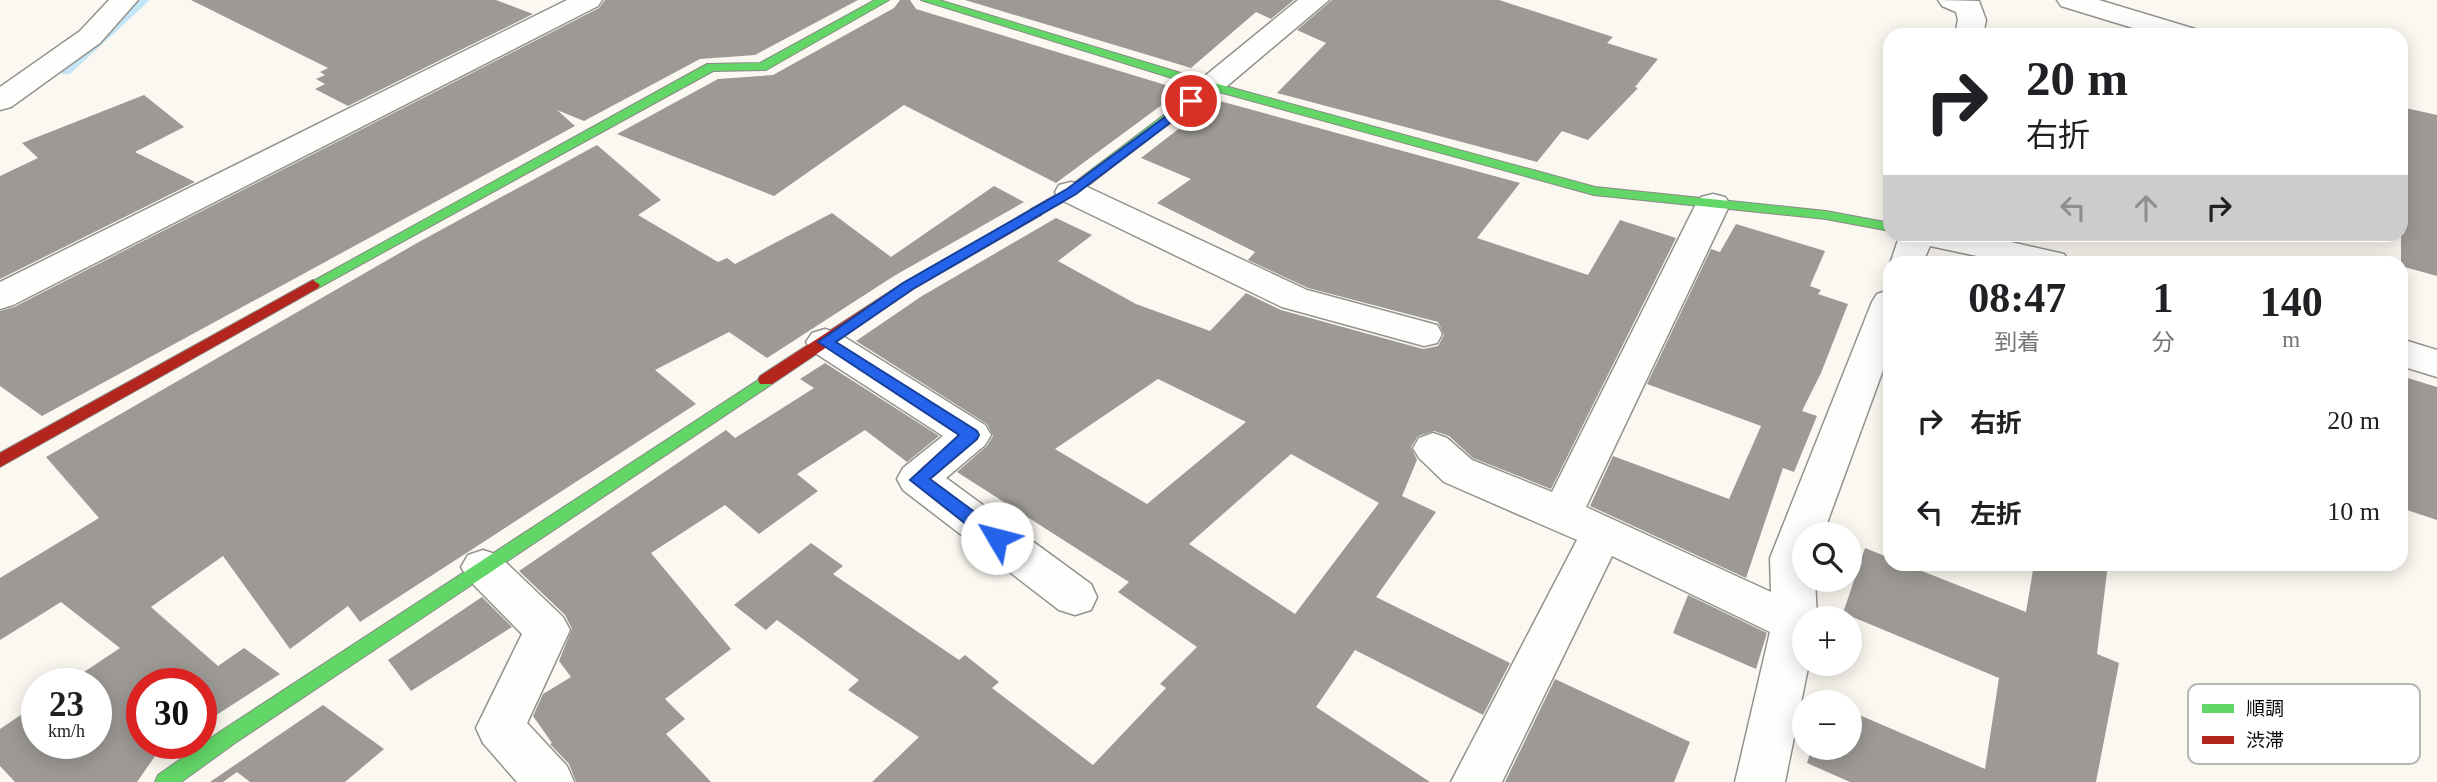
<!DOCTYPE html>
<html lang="ja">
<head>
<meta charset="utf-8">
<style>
	body { margin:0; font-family:"Times New Roman","Noto Sans JP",serif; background:#f2f2f2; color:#202124; height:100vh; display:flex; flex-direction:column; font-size:26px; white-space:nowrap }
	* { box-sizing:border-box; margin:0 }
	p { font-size:23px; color:#757577 }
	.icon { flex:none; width:38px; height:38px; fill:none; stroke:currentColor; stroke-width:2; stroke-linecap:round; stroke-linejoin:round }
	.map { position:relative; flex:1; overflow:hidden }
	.panel { position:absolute; left:1883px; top:256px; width:525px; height:315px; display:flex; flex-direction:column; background:#fff; border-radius:21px; box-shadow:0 4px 18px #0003 }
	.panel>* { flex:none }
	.guide { position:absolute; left:1883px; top:28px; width:525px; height:214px; border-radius:21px; box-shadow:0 4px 18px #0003; background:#fff; color:#202124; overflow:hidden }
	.buttons { position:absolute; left:1792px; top:522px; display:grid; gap:14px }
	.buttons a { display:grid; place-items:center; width:70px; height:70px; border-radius:50%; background:#fff; box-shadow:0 4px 18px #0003; font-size:35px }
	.speed { position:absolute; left:21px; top:668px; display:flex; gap:14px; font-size:35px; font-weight:700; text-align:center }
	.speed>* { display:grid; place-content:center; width:91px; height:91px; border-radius:50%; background:#fff; box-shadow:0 4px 18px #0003; line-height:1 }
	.speed small { font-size:18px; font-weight:400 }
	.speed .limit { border:10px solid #d22; background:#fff; color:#111 }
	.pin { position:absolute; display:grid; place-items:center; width:60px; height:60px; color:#fff; margin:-30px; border:4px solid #fff; border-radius:50%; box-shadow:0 2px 7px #0007 }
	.me { position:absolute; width:77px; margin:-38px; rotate:307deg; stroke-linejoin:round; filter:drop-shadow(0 0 5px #0008) }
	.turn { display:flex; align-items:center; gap:24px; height:147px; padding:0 28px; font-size:32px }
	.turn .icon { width:91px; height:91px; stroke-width:2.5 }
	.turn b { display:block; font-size:49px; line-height:60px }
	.lanes { display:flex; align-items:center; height:66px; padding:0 28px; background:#0003; justify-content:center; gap:35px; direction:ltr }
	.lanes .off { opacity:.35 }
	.eta { display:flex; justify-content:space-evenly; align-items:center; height:119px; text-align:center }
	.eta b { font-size:42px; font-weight:600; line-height:49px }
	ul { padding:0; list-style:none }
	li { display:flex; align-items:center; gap:21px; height:91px; padding:0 28px }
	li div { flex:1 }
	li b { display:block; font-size:26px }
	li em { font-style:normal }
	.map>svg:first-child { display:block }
</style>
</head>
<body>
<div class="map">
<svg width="2437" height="782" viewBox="0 0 2437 782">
	<rect width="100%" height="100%" fill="#faf8f0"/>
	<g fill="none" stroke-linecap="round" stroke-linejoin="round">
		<path fill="#c4e5f7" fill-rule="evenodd" d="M139,0H150L70,74H62V70Z"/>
	</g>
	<path fill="#9d9a96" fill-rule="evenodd" d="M191,0H496L533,14L348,106L315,89L325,84L316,79L325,75L320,72L328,68Z
		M605,0H858L755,55L700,59L584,121L557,110L575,126L42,416L0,386V311L14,307L599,8Z
		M900,0H910L916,9L1182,90L1056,183L904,105L774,196L617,134L718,79L773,75L894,8Z
		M965,0H1294L1271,19L1256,12L1191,68Z
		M1332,0H1499L1613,37L1607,43L1658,59L1635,87L1638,88L1588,140L1562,131L1537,162L1277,93L1326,43L1297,30Z
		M144,95L184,127L135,152L195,182L0,279V176L38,158L22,143Z
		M1216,100L1520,183L1477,238L1588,275L1620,220L1676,238L1551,489L1473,458L1449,436L1434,431L1418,436L1411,447L1417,460L1402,496L1436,512L1376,597L1510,663L1483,715L1355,650L1316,707L1430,782H872L919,737L848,690L859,680L777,620L766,630L734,605L811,543L843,566L833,574L959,660L965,655L999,682L992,688L1093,765L1166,688L1160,684L1197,647L1118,592L1129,582L957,472L987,446L993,436L987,424L856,341L922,296L1056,218L1092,235L1058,261L1136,304L1210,331L1246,293L1281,310L1423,349L1438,346L1444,335L1438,322L1308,288L1248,260L1255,252L1157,203L1191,179L1141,158ZM1158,379L1246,422L1147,504L1055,449ZM1291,454L1379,503L1295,614L1189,544Z
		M2401,107L2437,115V276L2401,266Z
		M597,145L661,200L638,215L718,262L727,258L735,264L832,213L891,257L994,186L1024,202L894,276L767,358L729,332L655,370L696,404L360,622L348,606L290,649L223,556L151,607L218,666L244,648L280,674L201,725V684H142V744H180L155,756L137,782H15L0,766V729L37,704V744H96V684H66L120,648L61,602L0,640V578L99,518L46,457L417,243Z
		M1736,224L1825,251L1810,286L1821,290L1818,294L1848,304L1821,373L1802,411L1817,416L1794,472L1783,468L1746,578L1590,506L1613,456L1729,499L1761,426L1647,384L1711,249L1720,252Z
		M825,363L939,436L907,462L865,430L797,474L818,491L759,534L725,505L651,553L731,649L665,699L685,719L666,734L711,782H576L569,764L550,744L552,743L533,716L543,694L571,677L559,661L572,629L565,615L519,571L726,430L735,438L814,388L800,379Z
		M2401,376L2437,387V520L2401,508Z
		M1865,548L1890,558V564H1904L2026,612L2034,564H2108L2097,654L2119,663L2096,782H1850L1807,763L1812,747H1850V711L1985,769L1999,678L1843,613Z
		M1688,595L1767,633L1756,669L1673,633Z
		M482,597L512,627L411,691L388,660Z
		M1555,679L1690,742L1674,782H1505Z
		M323,705L384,749L345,782H250L237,772L223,782H210Z"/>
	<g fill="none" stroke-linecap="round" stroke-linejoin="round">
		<g stroke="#93928f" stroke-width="3">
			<path id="street" d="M109,0H138L100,43L11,107L0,110V87L80,31Z
				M567,0H602L598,6L13,305L0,309V282Z
				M1298,0H1329L1220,92L1210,95L1200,92L1195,86L1200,80Z
				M1938,0L1979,1L1986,20L1983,35H1955L1958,20L1956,12L1942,6Z
				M2057,0H2099L2195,29L2199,35H2156L2061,6Z
				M1071,182L1083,185L1307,290L1437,325L1442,334L1437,343L1424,346L1282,307L1059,199L1055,192L1059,185Z
				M1713,194L1725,197L1730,204L1586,507L1771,592L1770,558L1872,302L1877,294L1890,290V351L1823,534H1804V579H1815L1817,618H1804V663H1809L1785,782H1735L1770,632L1612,556L1502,782H1451L1577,540L1444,482L1419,458L1413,448L1419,438L1433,433L1447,438L1472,460L1552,492L1696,204L1701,197Z
				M1900,234H1976L2064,254L2069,262H2005L1930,246L1923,262L1890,264Z
				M825,329L838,333L985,425L991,435L985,445L946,478L1091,584L1097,597L1091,610L1075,615L1059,610L903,490L897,479L903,468L943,436L812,351L806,342L812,333Z
				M2401,339L2437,350V377L2401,366Z
				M483,550L498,555L563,617L570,630L527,723L567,766L574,782H517L483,743L476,728L522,634L468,579L461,567L468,555Z"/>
		</g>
		<g stroke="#8a8985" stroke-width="2">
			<path id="fast" d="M875,0H889L766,70L713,71L318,288L313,290L306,285L707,64L760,63Z
				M921,0H939L1214,83L1595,187L1826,211L1890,223V231L1826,219L1594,195L1212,90L1076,195L1036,216L1029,212L1031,209L1066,189L1201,87Z
				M766,375L774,380L772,384L235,743L181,782H155L158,775L221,731Z"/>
		</g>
		<g stroke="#8a8985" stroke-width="2">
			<path id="jam" d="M1036,208L1043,212L1041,215L913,289L772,384H760L758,380L760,376L903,283Z
				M313,280L320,285L318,288L0,467V453Z"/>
		</g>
		<use href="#street" fill="#fefefd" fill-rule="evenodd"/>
		<use href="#fast" fill="#63d668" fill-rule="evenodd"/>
		<use href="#jam" fill="#b3261e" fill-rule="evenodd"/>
	</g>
	<path fill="#2563eb" stroke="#184099" stroke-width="2" d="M1191,98L1197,101L1195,104L1076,194L913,289L836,342L977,431L979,435L977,439L930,479L1003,533L1005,538L1003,543H990L910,480L959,435L818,342L903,283L1067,189Z"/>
	<rect x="2188" y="684" width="232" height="80" rx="10" fill="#fff" stroke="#b6b6b6" stroke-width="2"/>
	<rect x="2202" y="704" width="32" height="9" fill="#63d668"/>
	<rect x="2202" y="736" width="32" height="8" fill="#b3261e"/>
	<g font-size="19" fill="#0c0c0c">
		<text x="2246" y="715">順調</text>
		<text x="2246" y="747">渋滞</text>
	</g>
</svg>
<div class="buttons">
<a><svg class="icon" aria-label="search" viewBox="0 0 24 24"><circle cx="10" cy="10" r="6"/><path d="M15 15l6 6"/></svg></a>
<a>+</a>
<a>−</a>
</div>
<div class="speed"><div>23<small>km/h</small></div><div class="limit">30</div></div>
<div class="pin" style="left:1191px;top:101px;background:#d93025"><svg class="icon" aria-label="arrive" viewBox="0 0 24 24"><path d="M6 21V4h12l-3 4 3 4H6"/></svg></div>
<svg class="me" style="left:997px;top:538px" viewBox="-20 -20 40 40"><circle r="19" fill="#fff"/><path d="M0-13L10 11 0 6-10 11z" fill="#2563eb"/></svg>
<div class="guide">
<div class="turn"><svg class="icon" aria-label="right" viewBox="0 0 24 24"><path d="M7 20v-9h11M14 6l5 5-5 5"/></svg><div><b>20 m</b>右折</div></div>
<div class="lanes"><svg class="icon off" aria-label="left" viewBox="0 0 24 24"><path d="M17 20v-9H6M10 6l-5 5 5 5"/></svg><svg class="icon off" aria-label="ahead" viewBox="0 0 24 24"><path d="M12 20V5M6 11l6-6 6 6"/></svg><svg class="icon" aria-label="right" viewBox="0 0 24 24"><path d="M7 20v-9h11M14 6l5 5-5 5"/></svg></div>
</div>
<section class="panel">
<div class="eta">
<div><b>08:47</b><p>到着</p></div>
<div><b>1</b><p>分</p></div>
<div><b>140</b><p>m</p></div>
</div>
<ul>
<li><svg class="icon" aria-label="right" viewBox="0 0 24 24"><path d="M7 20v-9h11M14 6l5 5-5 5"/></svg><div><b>右折</b></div><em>20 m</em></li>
<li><svg class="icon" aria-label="left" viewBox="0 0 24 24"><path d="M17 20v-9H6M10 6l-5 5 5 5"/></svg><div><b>左折</b></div><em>10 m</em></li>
</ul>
</section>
</div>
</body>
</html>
